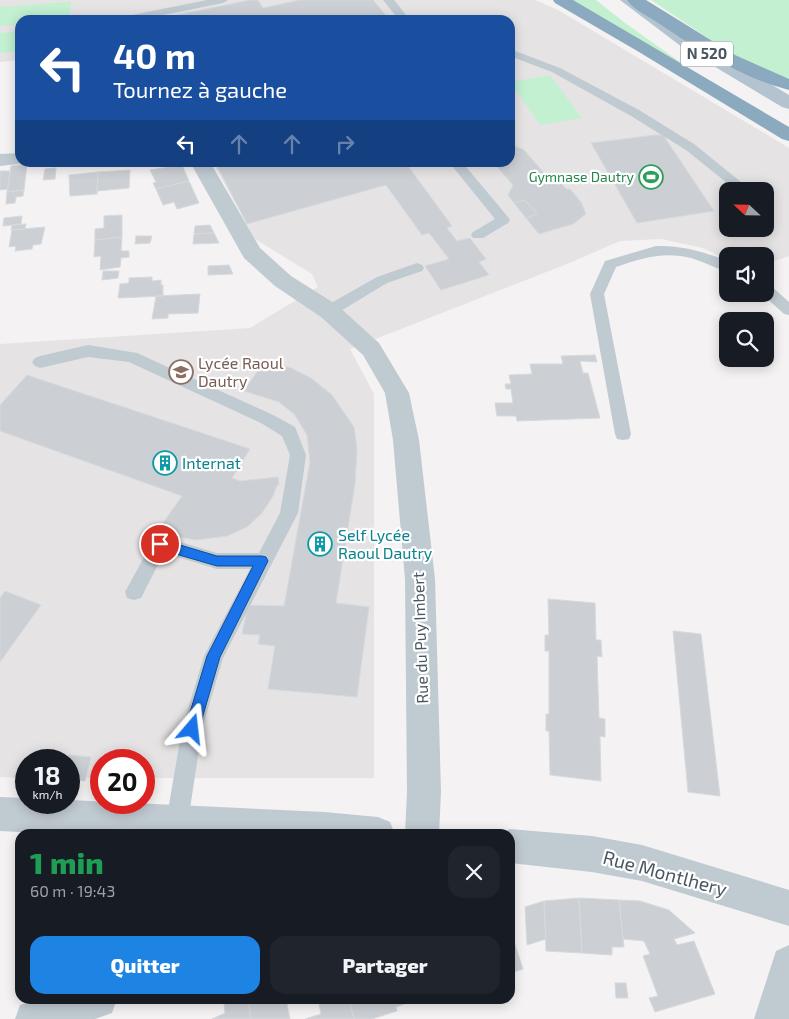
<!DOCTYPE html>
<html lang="fr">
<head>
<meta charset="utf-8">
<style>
	body { margin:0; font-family:"Exo 2",sans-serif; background:#20242c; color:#f1f3f6; height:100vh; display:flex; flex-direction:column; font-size:19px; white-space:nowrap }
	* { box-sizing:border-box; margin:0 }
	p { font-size:16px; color:#9ea1a6 }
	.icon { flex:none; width:28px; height:28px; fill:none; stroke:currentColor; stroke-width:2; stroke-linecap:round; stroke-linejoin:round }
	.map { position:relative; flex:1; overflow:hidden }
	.details { position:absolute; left:15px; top:829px; width:500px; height:175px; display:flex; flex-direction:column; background:#171b24; border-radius:15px; box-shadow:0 2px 12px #0003 }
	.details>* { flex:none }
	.guide { position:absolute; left:15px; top:15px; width:500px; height:152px; border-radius:15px; box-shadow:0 2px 12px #0003; background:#1a4fa0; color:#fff; overflow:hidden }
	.needle { width:32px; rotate:292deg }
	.fabs { position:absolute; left:719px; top:182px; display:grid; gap:10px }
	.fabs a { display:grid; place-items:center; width:55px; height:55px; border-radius:10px; background:#171b24; box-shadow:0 2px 12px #0003; font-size:25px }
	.speed { position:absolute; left:15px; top:749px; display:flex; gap:10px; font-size:25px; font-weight:700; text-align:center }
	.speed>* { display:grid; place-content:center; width:65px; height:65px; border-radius:50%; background:#171b24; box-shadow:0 2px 12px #0003; line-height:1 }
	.speed small { font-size:12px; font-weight:400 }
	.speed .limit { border:8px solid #d22; background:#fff; color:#111 }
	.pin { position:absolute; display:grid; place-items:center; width:42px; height:42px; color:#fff; margin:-21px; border:2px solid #fff; border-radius:50%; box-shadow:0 1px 5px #0007 }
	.me { position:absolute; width:55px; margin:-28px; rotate:17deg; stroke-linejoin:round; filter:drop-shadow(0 0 4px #0008) }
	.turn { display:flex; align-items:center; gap:18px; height:105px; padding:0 15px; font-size:22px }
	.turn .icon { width:65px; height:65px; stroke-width:2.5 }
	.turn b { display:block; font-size:35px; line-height:42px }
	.lanes { display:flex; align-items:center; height:48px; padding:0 15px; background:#0003; justify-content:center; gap:25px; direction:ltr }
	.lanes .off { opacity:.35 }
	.round { display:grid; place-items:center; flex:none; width:52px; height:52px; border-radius:15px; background:#20242c }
	.summary { display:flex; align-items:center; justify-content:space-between; height:85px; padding:0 15px }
	h1 { font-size:30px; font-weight:800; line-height:38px; color:#1e9e55 }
	.action { display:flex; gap:10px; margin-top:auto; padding:10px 15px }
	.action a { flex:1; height:58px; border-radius:15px; background:#1e84e3; color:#fff; font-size:20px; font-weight:800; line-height:58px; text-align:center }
	.action a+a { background:#20242c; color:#f1f3f6 }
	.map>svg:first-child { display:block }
</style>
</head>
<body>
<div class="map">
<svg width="789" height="1019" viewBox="0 0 789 1019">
	<rect width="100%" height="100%" fill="#f4f2f2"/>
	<path fill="#e5e3e4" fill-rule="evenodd" d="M0,0H535L558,10L789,148V256L765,264V256H728L727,260L703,248L661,239L620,241L567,264L350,349L374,394V778H144V760H101V778H69V760H26V778L0,777V344L250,328L318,287L312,274L255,239L213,163L510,162V20H20V60L0,62ZM728,191H765V229H728Z"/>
	<path fill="#c3f0d0" d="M571,0H596L625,23L697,74Z
		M651,0H789V81L732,54Z
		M71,2L69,20H20V25L0,26V7Z
		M20,31V51L0,53V33Z
		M550,75L582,118L540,125L510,82Z"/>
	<path fill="#ccd0d4" stroke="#d6d9dd" d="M250,0H258L263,8L300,0H373L390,20H350L348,18L338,20H153Z
		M655,135H663L714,211L637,223L591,143Z
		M510,144L524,150L550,180L557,178L566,189H570L581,202L586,214L573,224L539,234L526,218L537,214L525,200L514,203L508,195L513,185L493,162H510Z
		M215,162H405L452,226L447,228L457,241L470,238L486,259L479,262L489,275L441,290L425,266L449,259L429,233L422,235L386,185L247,224Z
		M27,164L24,190L7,192L11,166Z
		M182,165L189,181L156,189L153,183L156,182L150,170Z
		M56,168L55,179L43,180L45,169Z
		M130,170L129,188L97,191L98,172Z
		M0,171H10L8,189L0,190Z
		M98,172L97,194L70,196L69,175Z
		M189,181L199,203L177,209L174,202L163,205L156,189Z
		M24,190L23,196L16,197L15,203L6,204L7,192Z
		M525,200L537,214L526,218L514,203Z
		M122,215V237L95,240V229L104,228V216Z
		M22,216L21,224L3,226L4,218Z
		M26,224L25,229L11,230L12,225Z
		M210,225L214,233L194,234L195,226Z
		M45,227L41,244L33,245L32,249L15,251L16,246L9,247L12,230Z
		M214,233L219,243L193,244L194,234Z
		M136,236H152L150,243L135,244Z
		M122,237L121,251H129V257L121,258L120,267L100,270L101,256L94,257L95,240Z
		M229,265L233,274L208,275V266Z
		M103,271H119L118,278L102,280Z
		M152,277V281L161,280V285H163V296L118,298L120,284L129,283V278Z
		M200,294L198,313L168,314V318L152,319L156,296Z
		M595,355L597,362L580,361L583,373H588L600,418L517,421L516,416H497L495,403H513L511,389H506L505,384H511L509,375L532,374L530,364H563L561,356Z
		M265,360L291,368L311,378L332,395L354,427L357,449L355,484L336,603L369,607L357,697L268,689L275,646L258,644L260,635L242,634L248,605L284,606L310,462L307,435L295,415L279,402L244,391Z
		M27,375L250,449L232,478L240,481L278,477L279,485H277L273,496L262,513L247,527L227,536L197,540L178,537L158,530L182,496L0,431V405Z
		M5,591L41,605L0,662V598Z
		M548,599L595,603L596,640H601L602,657L597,656L599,718L605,719V737L600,736L601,781L550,775L549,731H546V714H549V651H545V635H549Z
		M673,631L701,634L720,796L688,792Z
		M68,755L91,757L85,781L69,779V760H67Z
		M579,898L619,900L624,947H612V955L582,953Z
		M579,898L582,953L546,951L544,901Z
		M619,900L640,901L669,910L695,933L674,939L677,945L694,941L715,994L655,1012L649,998L658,996L643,956L650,954L644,941L623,939Z
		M544,901L546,939L527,945L525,907Z
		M510,929L523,969L510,973Z
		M615,983H626L628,998H616Z
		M237,999H248L251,1019H212L225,1013L224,1003Z
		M248,999H286L290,1019H251Z
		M318,999H349L354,1019H305L321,1014Z
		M349,999H394L397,1011L372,1019H354Z
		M394,999H418L396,1007Z"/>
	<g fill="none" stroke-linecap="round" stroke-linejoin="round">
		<path fill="#c0cad1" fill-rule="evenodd" d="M207,0H228L223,3L138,20H117L122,17Z
			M383,0H394L410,20H399Z
			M510,49L560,68L639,110L694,144L752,191H737L686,150L631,116L552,72L510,56Z
			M449,162H462L508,217L510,220L508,223L483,238H473L471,235L473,232L495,219Z
			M656,246C682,245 704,252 728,261V272C715,268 704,262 691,258C665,251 641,258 616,267L604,294L631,434L629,439L623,440L617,439L615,434L590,294L605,261Z
			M417,263L422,265L424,268L422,271L387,283L334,315L329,316L324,315L322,311L324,307L377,277Z
			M765,283L770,285L789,302V315L784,314L762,294H765Z
			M88,345L137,353L273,415L295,427L306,455L298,513L223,658L202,729L188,822L185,830L177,833L169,830L166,822L182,729L204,656L250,569H217L164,553L141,598L134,600L127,598L125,592L154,539L160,536L217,553H259L280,513L290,455L282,436L261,423L129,362L88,357L40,368L35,366L32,362L35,358L40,356Z"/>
		<path fill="#c0cad1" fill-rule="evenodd" d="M20,153V162L27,163L0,166V154Z
			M190,162H210L260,248L291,276L337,305L379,343L409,393L419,440L435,579L441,792L439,834H405L407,792L405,579L393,440L385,393L363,355L321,317L275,286L244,258Z
			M0,797L26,798V802H69V800L324,812L378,817L390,822L395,834H57L0,831Z
			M510,829L592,836L642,845L789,890V926L642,881L592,872L510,863V834H498Z
			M789,945V1019H754L776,951Z
			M37,999H117L112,1013L95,1019H15L20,1005Z"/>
		<path fill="#b3c4d0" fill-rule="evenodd" d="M620,0H639L694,39L789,95V109L782,107L682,47Z"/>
		<path fill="#8ba9bf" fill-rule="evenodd" d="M553,0H573L789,127V141L782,139L639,52L555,3Z
			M627,0H646L735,55L789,79V90C741,78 696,48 655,21C646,15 633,9 627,0Z"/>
	</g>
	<path fill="#1a73e8" stroke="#114b97" d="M160,539L217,556H262L266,557L268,561L220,657L199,729L197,733L192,735L187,733L185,729L207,656L253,566H217L155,548L154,544L155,541Z"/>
	<defs>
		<g id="stadium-ring" transform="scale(1.25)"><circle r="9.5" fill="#fff" stroke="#2e9e5b" stroke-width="1.5"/><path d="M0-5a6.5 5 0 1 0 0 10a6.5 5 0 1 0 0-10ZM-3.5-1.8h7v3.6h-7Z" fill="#2e9e5b"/></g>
		<g id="school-ring" transform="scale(1.25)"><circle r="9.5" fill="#fff" stroke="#8d6e63" stroke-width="1.5"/><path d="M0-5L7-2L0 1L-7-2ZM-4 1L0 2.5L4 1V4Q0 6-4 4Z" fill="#8d6e63"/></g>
		<g id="building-ring" transform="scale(1.25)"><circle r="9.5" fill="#fff" stroke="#0f9aa8" stroke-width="1.5"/><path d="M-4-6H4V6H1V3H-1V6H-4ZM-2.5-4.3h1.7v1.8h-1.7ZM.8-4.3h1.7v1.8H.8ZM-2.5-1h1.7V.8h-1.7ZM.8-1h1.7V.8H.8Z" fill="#0f9aa8"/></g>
	</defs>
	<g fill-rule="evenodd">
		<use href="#stadium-ring" x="651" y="177"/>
		<use href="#school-ring" x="181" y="372"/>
		<use href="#building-ring" x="165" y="463"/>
		<use href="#building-ring" x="320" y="544"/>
	</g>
	<g text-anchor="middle" stroke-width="4.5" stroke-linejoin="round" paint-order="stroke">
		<g font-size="14" fill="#27864d" stroke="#fff" text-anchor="end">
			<text x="634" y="182">Gymnase Dautry</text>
		</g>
		<rect fill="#fff" stroke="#808990" stroke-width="1" x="681" y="41.5" width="52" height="25" rx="4"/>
		<g font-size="15" font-weight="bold" fill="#4a5760">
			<text x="707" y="59">N 520</text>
		</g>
		<g font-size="16" fill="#785e54" stroke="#fff" text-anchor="start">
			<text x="198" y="369">Lycée Raoul<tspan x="198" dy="18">Dautry</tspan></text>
		</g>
		<g font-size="16" fill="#0d838f" stroke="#fff" text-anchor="start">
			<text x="182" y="469">Internat</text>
			<text x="338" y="541">Self Lycée<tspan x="338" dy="18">Raoul Dautry</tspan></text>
		</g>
		<g font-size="16" fill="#4a5760" stroke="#fff">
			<text transform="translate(420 638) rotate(-92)" y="6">Rue du Puy Imbert</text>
		</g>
		<g font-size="19" fill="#4a5760" stroke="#fff">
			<text transform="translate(665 873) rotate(15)" y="7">Rue Montlhery</text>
		</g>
	</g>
</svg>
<div class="fabs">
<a><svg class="needle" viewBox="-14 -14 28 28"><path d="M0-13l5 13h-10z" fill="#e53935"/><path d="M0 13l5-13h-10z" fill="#9ea1a6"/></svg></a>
<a><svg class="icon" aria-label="sound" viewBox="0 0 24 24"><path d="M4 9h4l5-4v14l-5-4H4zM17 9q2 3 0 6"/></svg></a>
<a><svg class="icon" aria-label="search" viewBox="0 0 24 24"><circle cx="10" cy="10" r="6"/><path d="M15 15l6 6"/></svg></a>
</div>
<div class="speed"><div>18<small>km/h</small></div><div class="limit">20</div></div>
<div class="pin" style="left:160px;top:544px;background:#d93025"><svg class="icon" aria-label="arrive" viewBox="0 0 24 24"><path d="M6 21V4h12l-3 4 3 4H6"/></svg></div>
<svg class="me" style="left:192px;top:729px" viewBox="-20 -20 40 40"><path d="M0-17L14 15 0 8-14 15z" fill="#1a73e8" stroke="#fff" stroke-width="4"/></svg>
<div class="guide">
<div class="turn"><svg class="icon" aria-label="left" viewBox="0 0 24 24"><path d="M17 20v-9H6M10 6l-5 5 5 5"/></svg><div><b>40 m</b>Tournez à gauche</div></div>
<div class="lanes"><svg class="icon" aria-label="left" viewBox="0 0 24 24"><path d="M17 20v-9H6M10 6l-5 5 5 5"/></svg><svg class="icon off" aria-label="ahead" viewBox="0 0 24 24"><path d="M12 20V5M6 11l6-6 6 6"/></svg><svg class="icon off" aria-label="ahead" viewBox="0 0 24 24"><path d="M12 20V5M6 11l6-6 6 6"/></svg><svg class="icon off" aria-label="right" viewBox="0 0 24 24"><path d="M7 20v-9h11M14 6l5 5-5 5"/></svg></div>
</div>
<section class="details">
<div class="summary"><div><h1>1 min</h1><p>60 m · 19:43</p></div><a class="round"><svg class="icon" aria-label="close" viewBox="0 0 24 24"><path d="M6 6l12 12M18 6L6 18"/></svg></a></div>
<div class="action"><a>Quitter</a><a>Partager</a></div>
</section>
</div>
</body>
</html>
